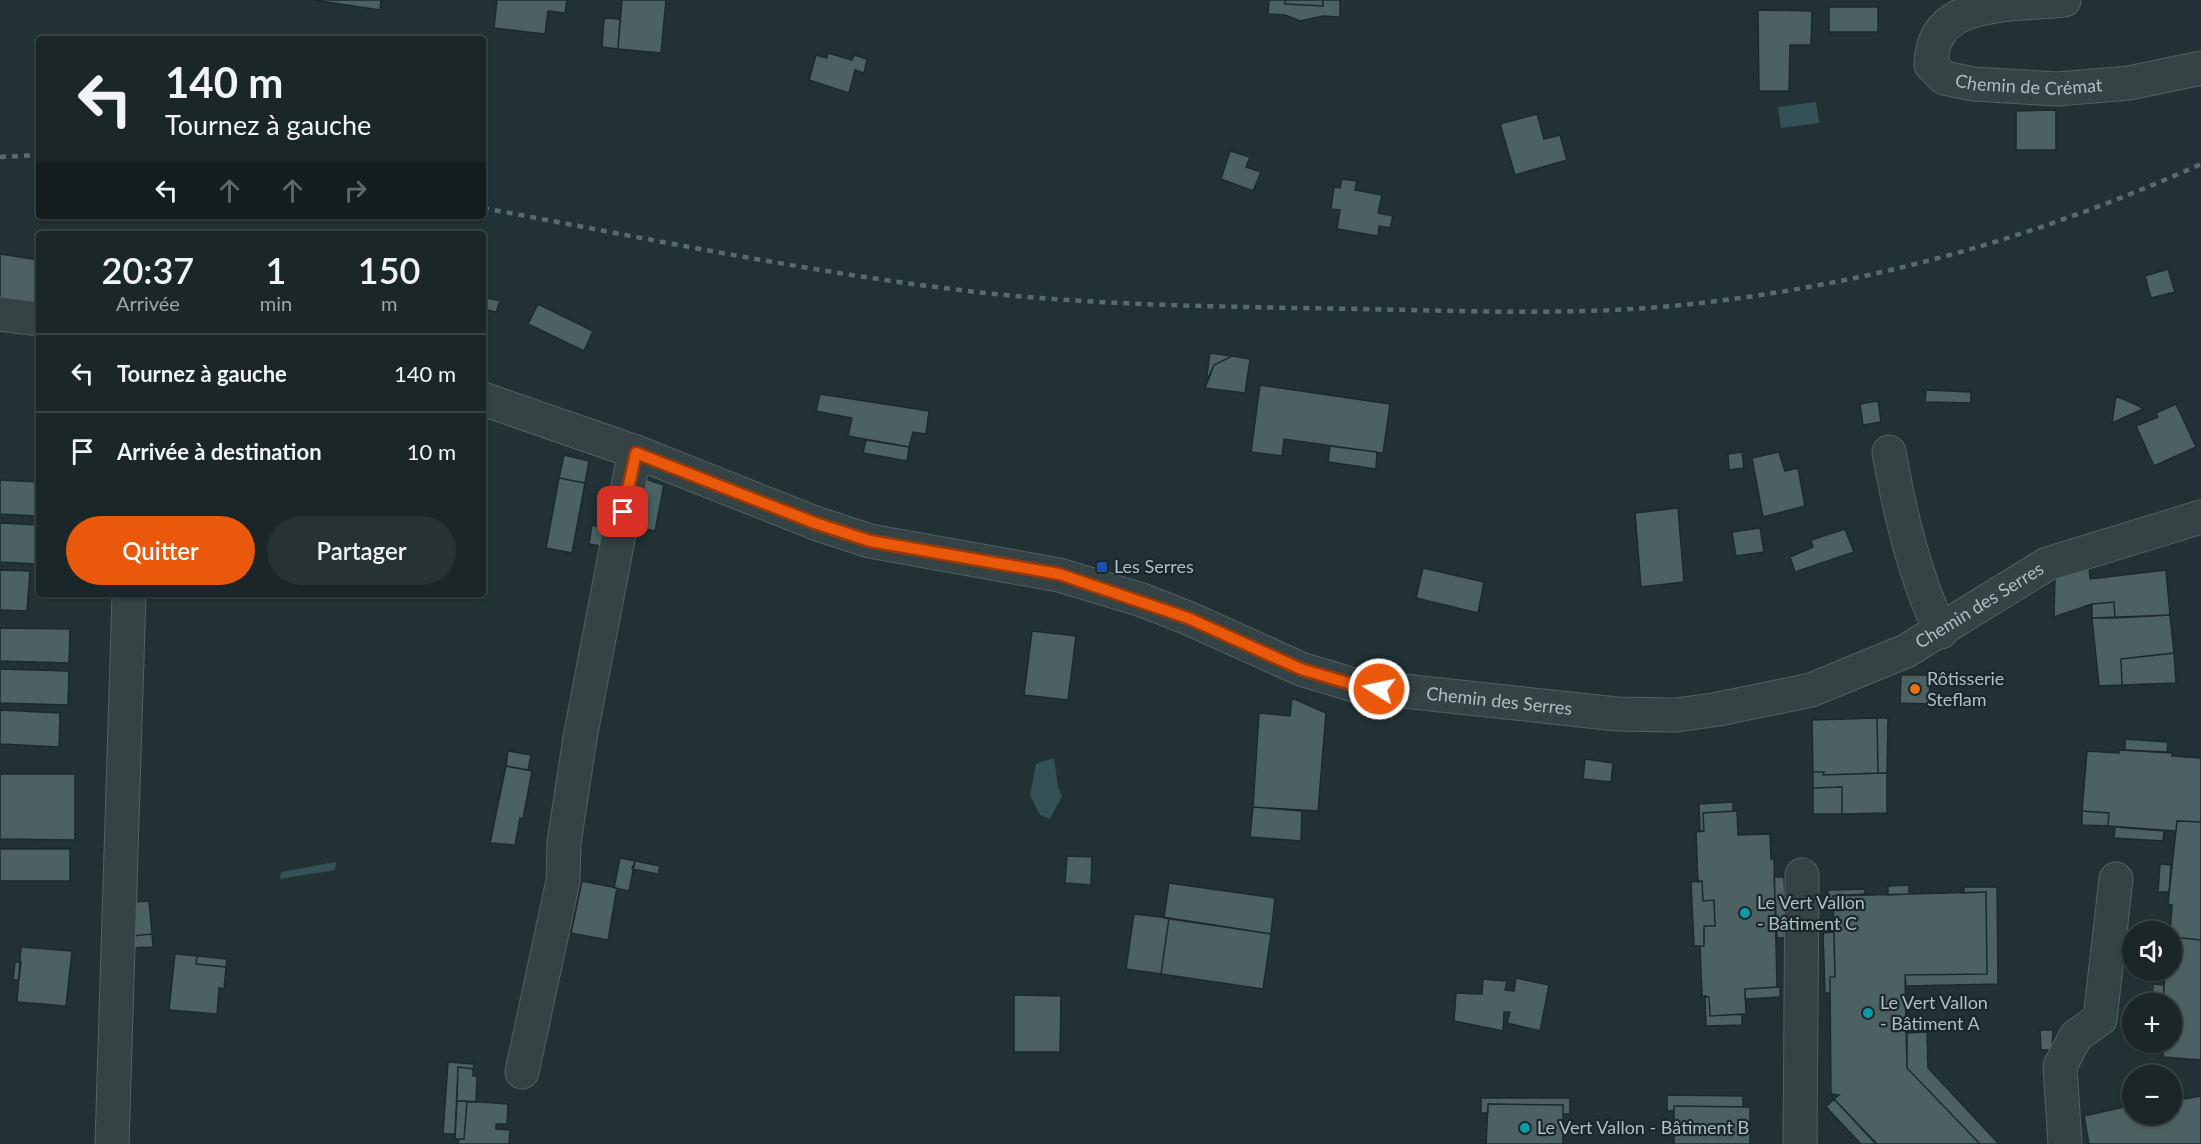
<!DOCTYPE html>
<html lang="fr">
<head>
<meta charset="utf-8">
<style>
	body { margin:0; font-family:Lato,sans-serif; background:#273233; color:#f1f3f6; height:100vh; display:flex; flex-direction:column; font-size:22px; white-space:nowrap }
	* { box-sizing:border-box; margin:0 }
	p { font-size:20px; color:#9fa5a7 }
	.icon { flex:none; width:33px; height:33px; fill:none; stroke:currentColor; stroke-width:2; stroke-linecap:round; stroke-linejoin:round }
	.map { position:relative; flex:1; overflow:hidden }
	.drawer { position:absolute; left:36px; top:231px; width:450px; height:366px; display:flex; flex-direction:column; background:#1a2627; border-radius:6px; box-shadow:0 2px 4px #0004,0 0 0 2px #384344 }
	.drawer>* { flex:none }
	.hud { position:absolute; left:36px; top:36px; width:450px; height:183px; border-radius:6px; box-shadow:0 2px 4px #0004,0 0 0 2px #384344; background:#1a2627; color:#f1f3f6; overflow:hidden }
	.tools { position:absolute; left:2122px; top:921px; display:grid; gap:12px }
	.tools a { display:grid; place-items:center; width:60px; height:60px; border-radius:50%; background:#1a2627; box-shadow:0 2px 4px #0004,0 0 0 2px #384344; font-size:30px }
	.pin { position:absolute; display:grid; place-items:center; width:51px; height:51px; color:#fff; margin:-26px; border-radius:12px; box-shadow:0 3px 9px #0006 }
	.me { position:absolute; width:66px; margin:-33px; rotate:280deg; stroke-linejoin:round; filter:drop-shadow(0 0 4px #0008) }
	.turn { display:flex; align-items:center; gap:21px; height:126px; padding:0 30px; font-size:27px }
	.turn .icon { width:78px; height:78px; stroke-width:2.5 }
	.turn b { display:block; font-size:42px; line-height:51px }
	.lanes { display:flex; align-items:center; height:57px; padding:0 30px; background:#0003; justify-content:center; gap:30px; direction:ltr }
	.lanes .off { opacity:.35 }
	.eta { display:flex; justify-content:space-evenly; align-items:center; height:102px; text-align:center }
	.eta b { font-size:36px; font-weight:600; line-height:42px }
	.primary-button { display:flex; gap:12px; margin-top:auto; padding:12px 30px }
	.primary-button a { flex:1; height:69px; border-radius:36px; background:#ea580c; color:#fff; font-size:24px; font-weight:600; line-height:69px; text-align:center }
	.primary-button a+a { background:#273233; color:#f1f3f6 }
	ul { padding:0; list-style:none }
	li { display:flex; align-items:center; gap:18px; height:78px; padding:0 30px; border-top:2px solid #384344 }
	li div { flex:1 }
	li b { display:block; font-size:22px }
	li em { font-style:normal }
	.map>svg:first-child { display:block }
</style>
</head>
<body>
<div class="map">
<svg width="2201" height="1144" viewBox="0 0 2201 1144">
	<rect width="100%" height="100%" fill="#223234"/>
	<path fill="#345255" d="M1816,102L1819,123L1781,128L1778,107Z
		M1054,758L1058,787L1062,796L1050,819L1040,815L1030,795L1036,764Z
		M336,862L335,870L280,879L281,872Z"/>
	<path fill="#4d6163" stroke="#1d2a2c" stroke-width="1.5" d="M313,0H381L380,10Z
		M497,0H567L565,13L548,11L545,34L494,28Z
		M622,0H666L661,53L618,49Z
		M1269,0H1285V4L1323,6V0H1340V17L1323,16L1300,21L1285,15L1268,14Z
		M1285,0H1323V6L1285,4Z
		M1829,7H1878V32H1829Z
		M1758,10L1812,11L1811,45H1790L1789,91H1759Z
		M604,18L620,19L618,49L602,47Z
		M828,53L852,60L854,55L867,59L864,73L855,70L849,93L809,80L816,55L827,58Z
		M2056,110V150H2016V111Z
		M1537,114L1544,139L1560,135L1567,160L1515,175L1500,124Z
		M1230,151L1250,157L1246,167L1261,172L1253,191L1221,179Z
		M1342,179L1357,181L1355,190L1382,195L1378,213L1393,216L1390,228L1379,226L1378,236L1337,229L1340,210L1331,209L1334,187L1340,188Z
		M0,254L39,260V305L0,298Z
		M2168,269L2175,292L2151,298L2145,276Z
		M483,297L500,301L496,312L483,309Z
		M538,304L593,331L584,351L528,324Z
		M1210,353L1232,356L1214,365L1206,383Z
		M1232,356L1250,359L1245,393L1205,388L1214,365Z
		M1260,385L1390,404L1383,453L1284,439L1282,456L1251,452Z
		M1926,390L1971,392V403L1925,402Z
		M820,394L929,411L926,434L913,432L909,447L848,436L852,418L816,411Z
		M2116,396L2139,406L2143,409L2112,423Z
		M1878,401L1881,422L1863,425L1860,404Z
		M2176,404L2196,447L2154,466L2136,426L2158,417L2156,413Z
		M866,440L909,447L907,461L863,453Z
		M1330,446L1377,452L1376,469L1328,462Z
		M1742,452L1744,468L1729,470L1728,454Z
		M1779,452L1785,471L1798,468L1805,506L1763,517L1752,458Z
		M564,455L589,461L585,483L559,478Z
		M639,477L664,485L655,531L630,526Z
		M559,478L585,483L572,553L546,548Z
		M0,480L39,482V516L0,514Z
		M1678,508L1684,582L1641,587L1635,513Z
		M0,523L39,525V564L0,562Z
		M592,525L605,528L601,546L589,544Z
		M1760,528L1764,552L1736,556L1732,532Z
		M1845,529L1854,552L1795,572L1790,557L1813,547L1811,540Z
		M2089,565L2090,579L2166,570L2170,615L2115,618L2114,602L2092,604L2054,617L2055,577Z
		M1423,568L1484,582L1478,613L1416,598Z
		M0,570L30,571L27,611L0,610Z
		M2114,602L2115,618H2092V604Z
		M2170,615L2174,653L2121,659L2122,685L2099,686L2092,618Z
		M0,628L70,629L69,663L0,661Z
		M1032,631L1076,636L1068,700L1024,695Z
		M2174,653L2176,683L2122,685L2121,659Z
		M0,669L69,671L68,705L0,703Z
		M1901,675H1930L1929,704L1900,703Z
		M1292,698L1326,713L1318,811L1253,807L1259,713L1290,716Z
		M0,710L60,713L59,747L0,744Z
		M1877,718H1888L1887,773H1878Z
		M1877,718L1878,773L1823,775L1824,772H1813L1812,720Z
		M2125,739L2168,742L2167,752L2125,750Z
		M2119,750L2172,753V756L2201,758V822L2177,821L2176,831L2108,826L2109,813L2082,811L2087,751L2119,753Z
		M508,751L531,755L528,770L506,766Z
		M1585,759L1613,763L1611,782L1583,779Z
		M506,766L532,771L523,819L520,818L515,845L490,843Z
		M1813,772H1824L1823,775L1887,773V813L1842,814V787L1813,788Z
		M0,774H75V840L0,839Z
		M1842,787V814H1813V788Z
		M1733,802V811L1703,813L1704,831H1700L1699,804Z
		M1253,807L1302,811L1301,841L1250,837Z
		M1737,811L1738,835L1770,834L1771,859H1774L1777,987L1745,989L1746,1014L1710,1016L1709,997L1702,996L1700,946H1704V926H1715L1714,900L1703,901L1702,881L1698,882L1696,832L1704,831L1703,813Z
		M2082,811L2109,813L2108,826L2082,825Z
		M2177,821L2201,822V940L2172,937V932H2170L2172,905L2168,904Z
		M2115,827L2164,831L2163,841L2114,838Z
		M0,849H70V881H0Z
		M1067,856L1092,857L1091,885L1065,883Z
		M620,858L635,861L629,891L614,888Z
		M635,861L660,866L658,874L632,869Z
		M2160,864L2171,865L2169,892H2158Z
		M1774,877H1784L1787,938H1777Z
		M582,881L617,888L608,940L571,933Z
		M1702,881L1703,901L1714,900L1715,926H1704V946H1694L1691,882Z
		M1169,883L1275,898L1271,934L1164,918Z
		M1909,885V894L1888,895V886Z
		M1964,887H1997L1998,984L1906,986L1905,975L1987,974L1986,892L1964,893Z
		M1865,889V894L1833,896V903H1828V890Z
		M1986,892L1987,974L1905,975L1907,1068L1980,1144H1877L1834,1099L1839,1095L1831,1094L1830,977H1835L1833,896Z
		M149,901L152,934L131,936V902Z
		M1134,914L1169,918L1161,974L1126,969Z
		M1169,918L1271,934L1263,989L1161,974Z
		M1834,932L1835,977H1830V993H1825L1823,933Z
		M152,934L153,947L132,948L131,936Z
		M2172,937L2201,940V1060L2163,1057L2164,1042H2172V1004H2163L2165,970H2172Z
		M21,947L72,951L66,1006L17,1002Z
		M175,954L197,956L196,964L226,967L224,989L219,988L217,1014L169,1010Z
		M197,956L227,959L226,967L196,964Z
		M15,962H21L19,980H13Z
		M1516,978L1549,985L1540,1031L1507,1023L1510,1012H1504L1503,1031L1454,1021L1456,993L1482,994L1483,979L1507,981L1505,990L1514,991Z
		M2153,984L2164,985L2163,1004H2152Z
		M1780,987V997L1745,999V989Z
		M1014,995L1061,996L1060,1052H1014Z
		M1705,996L1709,997L1710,1016L1742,1014V1025L1706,1026Z
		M2040,1030H2053L2052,1050H2041Z
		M1927,1032L1928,1068L1999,1144H1980L1907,1068V1033Z
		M448,1062L474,1064L473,1069L458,1067L455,1134H443Z
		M458,1067L473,1069V1076H477L476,1102L457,1101Z
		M1667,1095L1743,1096V1107L1674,1106V1111H1667Z
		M2201,1096V1144H2089L2084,1116L2133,1105V1114H2172V1101Z
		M1481,1098H1570V1114H1563V1105L1488,1104V1113H1481Z
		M1834,1099L1875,1143L1874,1144H1861L1826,1107Z
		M457,1101H467L464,1139H455Z
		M467,1101L508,1104L507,1124H496V1129L510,1130L509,1144H458L459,1139H464Z
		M1488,1104L1563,1105V1144H1486Z
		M1674,1106L1750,1107V1144H1674Z"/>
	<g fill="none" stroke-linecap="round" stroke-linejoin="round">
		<g stroke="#526163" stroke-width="35">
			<g id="minor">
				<path id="s1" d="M2064,0C2001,6 1932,0 1931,65L1944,78L1973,84L2057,89L2129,83L2201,68"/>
				<path d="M0,314L39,319"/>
				<path id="s2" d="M483,399L636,452L815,523L870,541L1059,575L1142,600L1188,618L1301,669L1357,686L1617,714L1676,715L1719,709L1811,690L1906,651L2047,564L2201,517"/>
				<path d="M1889,452C1900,513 1914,575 1941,632"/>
				<path d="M522,1072L563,881L564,843L580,738L631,471L636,452"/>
				<path d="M112,1144L129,594"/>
				<path d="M1800,1144L1802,875"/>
				<path d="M2065,1144L2060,1066L2076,1036L2100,1019L2116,879"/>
			</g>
		</g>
		<use href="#minor" stroke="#354345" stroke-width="33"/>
		<path stroke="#596b6e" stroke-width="4.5" stroke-dasharray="6 6" stroke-linecap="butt" d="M0,157L39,155
			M483,208C650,239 816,274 985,293C1110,306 1237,307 1362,309C1462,311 1561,315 1661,307C1850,290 2028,242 2201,164"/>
	</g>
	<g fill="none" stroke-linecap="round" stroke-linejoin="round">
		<g stroke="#983908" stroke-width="15">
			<path id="route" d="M623,512L636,453L815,523L870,541L1059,574L1188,618L1301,669L1358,686L1379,689"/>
		</g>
		<use href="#route" stroke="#ea580c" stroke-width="10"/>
	</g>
	<rect fill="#1a4fb4" stroke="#1b282a" stroke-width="2" x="1096" y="561" width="12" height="12" rx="3"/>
	<circle fill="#e8710a" stroke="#1b282a" stroke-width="2" cx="1915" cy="689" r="6"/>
	<g fill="#0f9aa8" stroke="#1b282a" stroke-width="2">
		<circle cx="1745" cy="913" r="6"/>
		<circle cx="1868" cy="1013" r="6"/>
		<circle cx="1525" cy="1128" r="6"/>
	</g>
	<g text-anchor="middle" stroke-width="4.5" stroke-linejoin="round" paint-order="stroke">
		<g font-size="18" fill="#afbfc2" stroke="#1b282a">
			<text dy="6" stroke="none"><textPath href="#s1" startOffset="270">Chemin de Crémat</textPath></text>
			<text dy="6" stroke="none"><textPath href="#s2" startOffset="1570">Chemin des Serres</textPath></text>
			<text dy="6" stroke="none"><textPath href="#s2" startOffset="1066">Chemin des Serres</textPath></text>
		</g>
		<g font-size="18" fill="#afbfc2" stroke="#1b282a" text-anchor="start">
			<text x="1114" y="573">Les Serres</text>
			<text x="1927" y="685">Rôtisserie<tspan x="1927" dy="21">Steflam</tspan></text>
			<text x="1757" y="909">Le Vert Vallon<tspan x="1757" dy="21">- Bâtiment C</tspan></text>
			<text x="1880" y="1009">Le Vert Vallon<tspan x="1880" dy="21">- Bâtiment A</tspan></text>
			<text x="1537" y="1134">Le Vert Vallon - Bâtiment B</text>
		</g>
	</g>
</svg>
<div class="tools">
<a><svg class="icon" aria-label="sound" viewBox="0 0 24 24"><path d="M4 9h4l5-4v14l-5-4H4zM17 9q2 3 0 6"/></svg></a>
<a>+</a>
<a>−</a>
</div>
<div class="pin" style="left:623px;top:512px;background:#d93025"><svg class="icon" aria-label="arrive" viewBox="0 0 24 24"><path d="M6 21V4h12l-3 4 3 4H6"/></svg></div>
<svg class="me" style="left:1379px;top:689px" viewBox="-20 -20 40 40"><circle r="17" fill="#ea580c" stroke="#fff" stroke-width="3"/><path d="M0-11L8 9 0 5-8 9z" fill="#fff"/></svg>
<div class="hud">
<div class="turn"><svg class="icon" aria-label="left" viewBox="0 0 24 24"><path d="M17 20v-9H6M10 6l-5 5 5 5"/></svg><div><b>140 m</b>Tournez à gauche</div></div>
<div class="lanes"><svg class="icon" aria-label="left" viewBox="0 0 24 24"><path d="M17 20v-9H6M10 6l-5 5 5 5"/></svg><svg class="icon off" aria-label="ahead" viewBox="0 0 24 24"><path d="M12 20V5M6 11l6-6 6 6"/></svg><svg class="icon off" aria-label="ahead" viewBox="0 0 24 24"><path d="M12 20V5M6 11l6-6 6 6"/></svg><svg class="icon off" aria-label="right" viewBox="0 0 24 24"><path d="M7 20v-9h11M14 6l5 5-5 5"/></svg></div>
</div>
<section class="drawer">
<div class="eta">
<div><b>20:37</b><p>Arrivée</p></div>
<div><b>1</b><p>min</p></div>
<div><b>150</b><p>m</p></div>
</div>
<ul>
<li><svg class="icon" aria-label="left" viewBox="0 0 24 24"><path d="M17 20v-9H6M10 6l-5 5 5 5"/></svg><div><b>Tournez à gauche</b></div><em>140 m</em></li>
<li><svg class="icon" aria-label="arrive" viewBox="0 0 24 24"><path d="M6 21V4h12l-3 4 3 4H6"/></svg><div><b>Arrivée à destination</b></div><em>10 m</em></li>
</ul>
<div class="primary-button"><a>Quitter</a><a>Partager</a></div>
</section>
</div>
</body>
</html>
